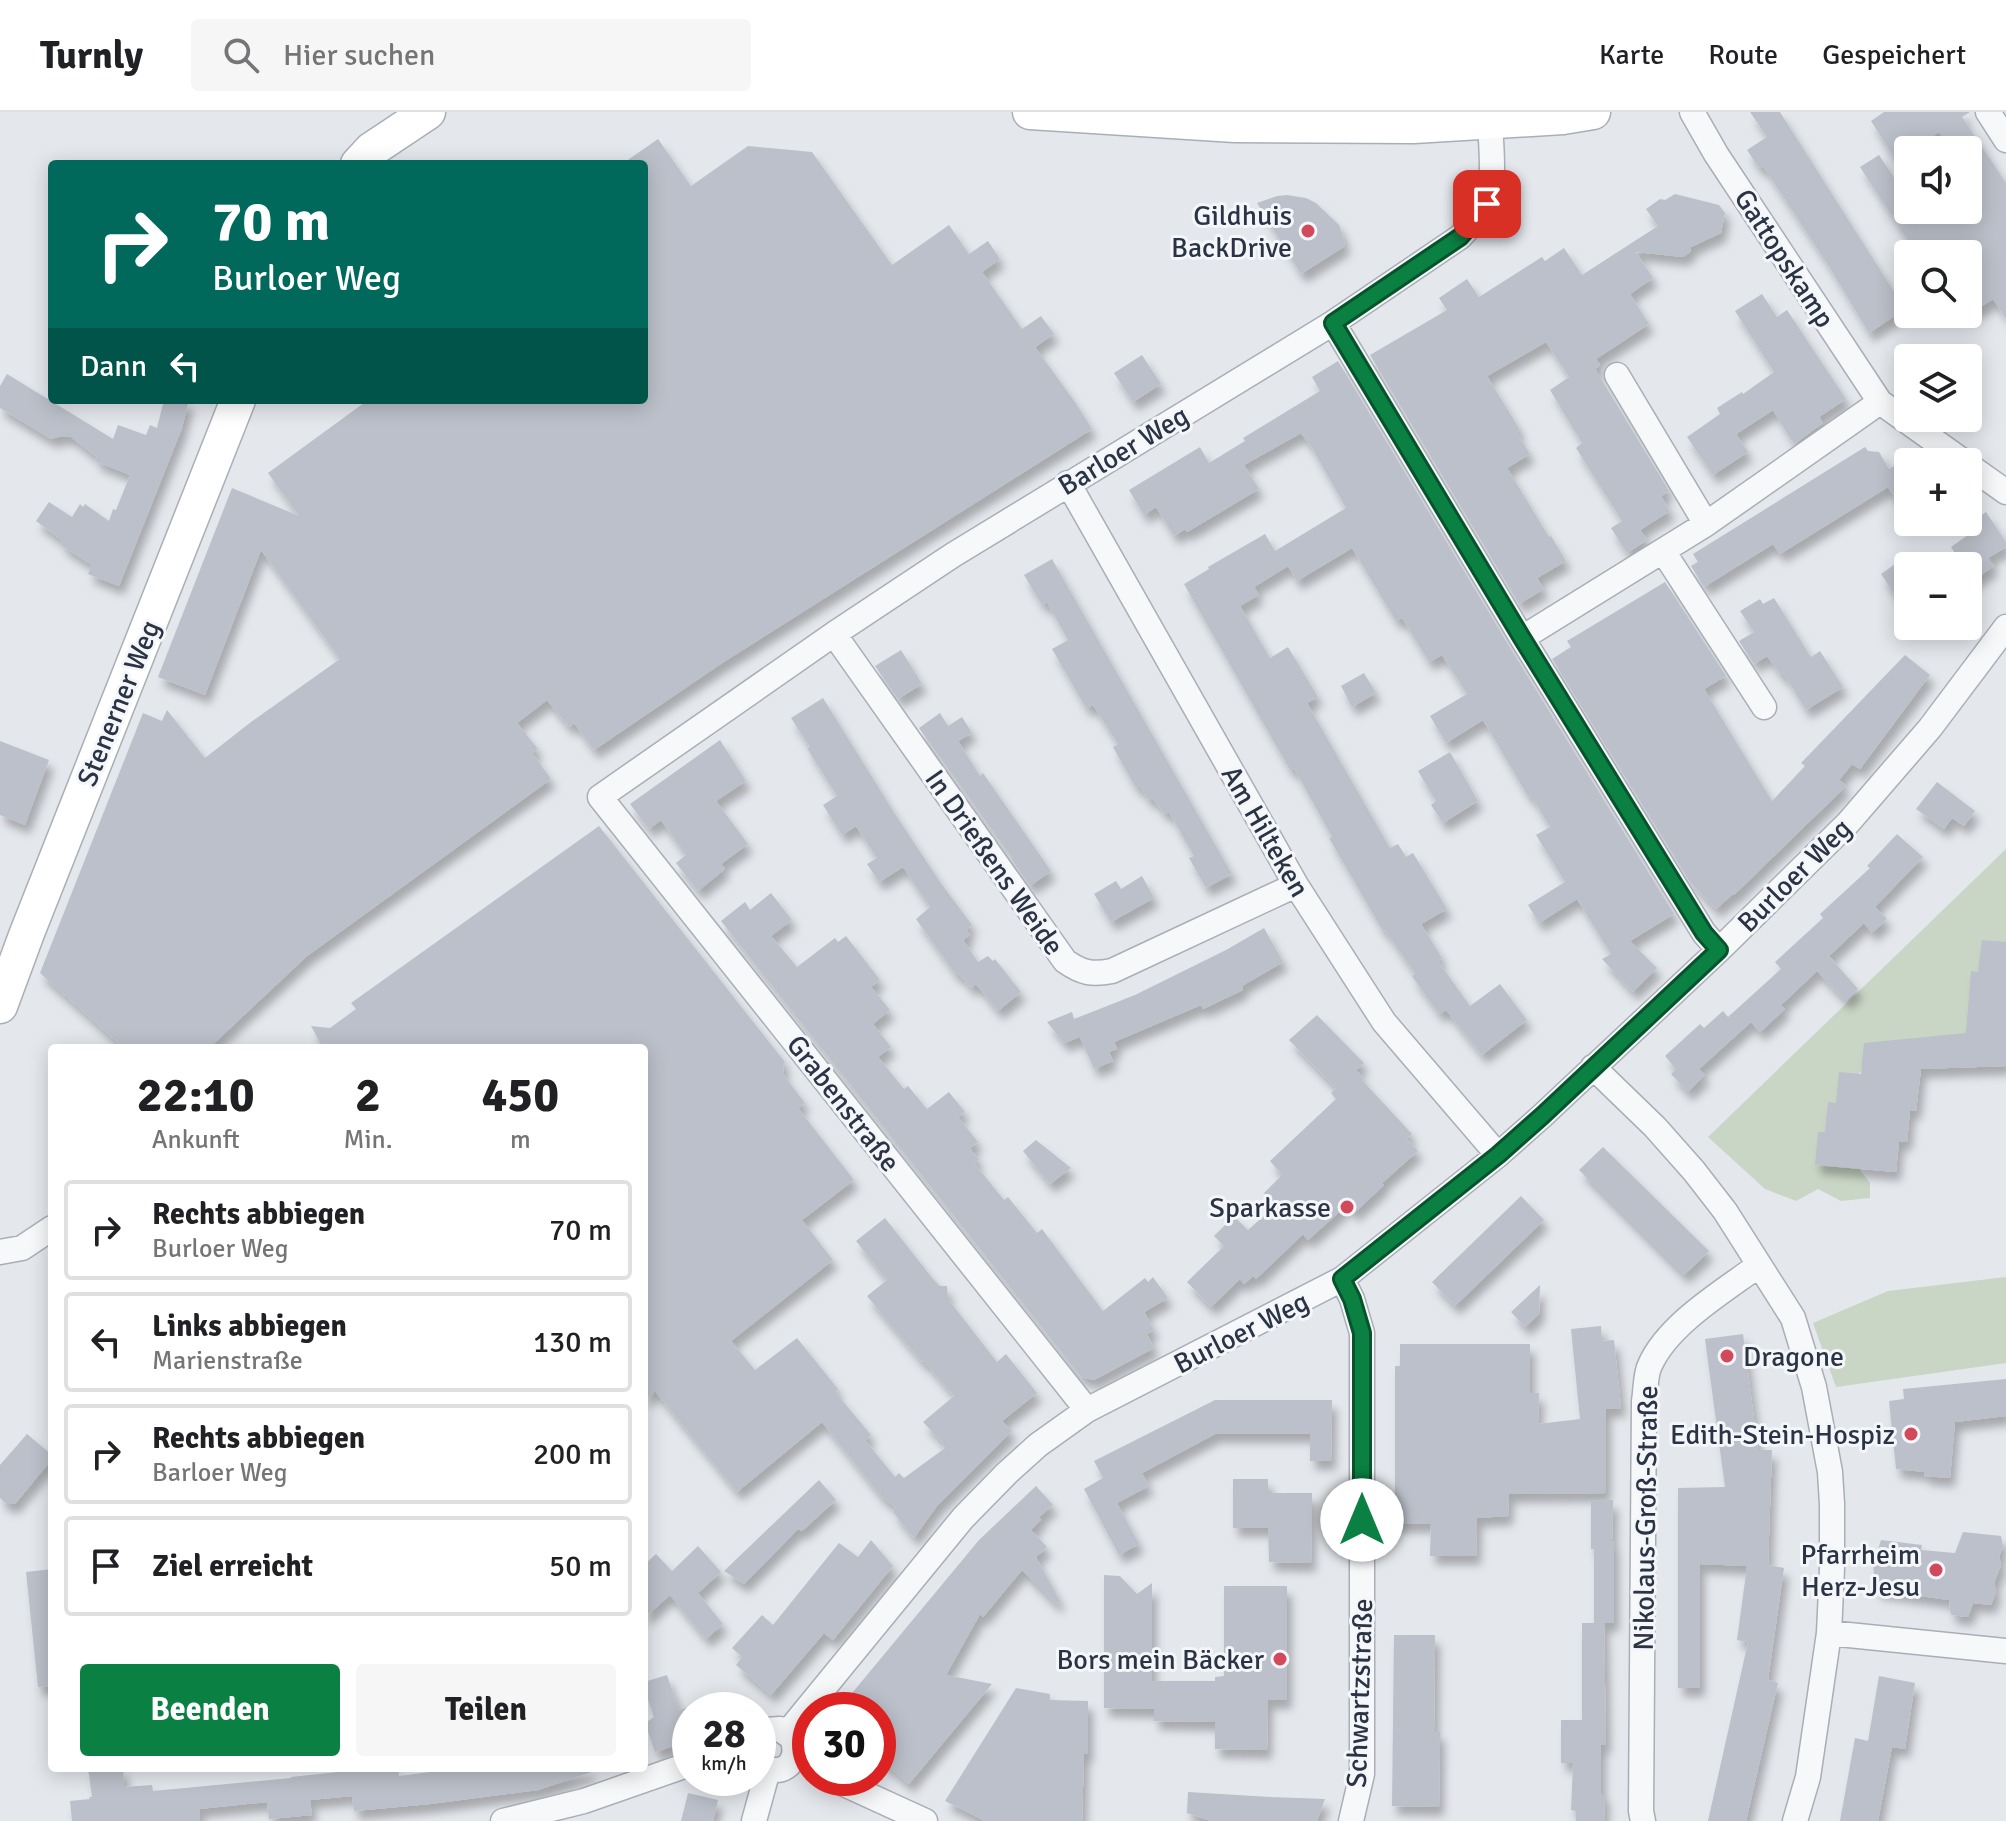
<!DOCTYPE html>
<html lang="de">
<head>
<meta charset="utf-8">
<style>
	body { margin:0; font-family:Signika,sans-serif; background:#f6f6f6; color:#202124; height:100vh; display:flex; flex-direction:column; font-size:30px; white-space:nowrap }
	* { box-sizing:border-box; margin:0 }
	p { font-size:26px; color:#757577 }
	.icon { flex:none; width:44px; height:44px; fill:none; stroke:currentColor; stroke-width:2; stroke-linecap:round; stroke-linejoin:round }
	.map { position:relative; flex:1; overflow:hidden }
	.side { position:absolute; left:48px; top:932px; width:600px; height:728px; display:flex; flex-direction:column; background:#fff; border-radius:8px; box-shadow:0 4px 20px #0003 }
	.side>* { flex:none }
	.hud { position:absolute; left:48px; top:48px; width:600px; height:244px; border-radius:8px; box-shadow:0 4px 20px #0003; background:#00695c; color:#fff; overflow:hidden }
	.tools { position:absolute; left:1894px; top:24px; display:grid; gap:16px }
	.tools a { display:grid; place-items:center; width:88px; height:88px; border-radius:8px; background:#fff; box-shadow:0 4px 20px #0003; font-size:40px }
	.speed { position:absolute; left:672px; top:1580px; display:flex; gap:16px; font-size:40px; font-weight:700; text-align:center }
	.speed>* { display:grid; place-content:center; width:104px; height:104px; border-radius:50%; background:#fff; box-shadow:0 4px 20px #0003; line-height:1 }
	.speed small { font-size:20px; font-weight:400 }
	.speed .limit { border:12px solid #d22; background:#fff; color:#111 }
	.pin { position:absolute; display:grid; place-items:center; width:68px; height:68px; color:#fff; margin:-34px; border-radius:16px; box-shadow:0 4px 12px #0006 }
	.me { position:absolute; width:88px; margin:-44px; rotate:0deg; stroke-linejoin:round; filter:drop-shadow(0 0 6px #0008) }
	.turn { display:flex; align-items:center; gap:28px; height:168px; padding:0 32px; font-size:36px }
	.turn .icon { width:104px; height:104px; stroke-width:2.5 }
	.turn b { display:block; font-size:56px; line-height:68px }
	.then { display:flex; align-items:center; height:76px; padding:0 32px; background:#0003; gap:16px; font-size:30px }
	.eta { display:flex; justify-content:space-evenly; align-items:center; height:136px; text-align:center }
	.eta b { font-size:48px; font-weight:800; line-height:56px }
	.cta { display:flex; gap:16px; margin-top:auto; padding:16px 32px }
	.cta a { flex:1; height:92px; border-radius:8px; background:#0b8043; color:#fff; font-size:32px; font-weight:800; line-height:92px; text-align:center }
	.cta a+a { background:#f6f6f6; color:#202124 }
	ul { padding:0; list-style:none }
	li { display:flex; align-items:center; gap:24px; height:100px; margin:0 16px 12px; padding:0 16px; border:4px solid #e0e0e0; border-radius:8px }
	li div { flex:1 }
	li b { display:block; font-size:30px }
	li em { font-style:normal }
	header { display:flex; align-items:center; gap:48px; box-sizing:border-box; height:112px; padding:0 40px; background:#fff; border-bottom:2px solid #e0e0e0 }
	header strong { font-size:38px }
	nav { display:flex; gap:44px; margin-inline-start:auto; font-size:28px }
	.search { width:560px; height:72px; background:#f6f6f6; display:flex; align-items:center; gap:20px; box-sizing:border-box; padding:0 28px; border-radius:8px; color:#757577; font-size:30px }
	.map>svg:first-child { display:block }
</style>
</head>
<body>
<header>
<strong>Turnly</strong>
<div class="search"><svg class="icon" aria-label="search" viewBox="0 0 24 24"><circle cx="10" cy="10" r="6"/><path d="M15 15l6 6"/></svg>Hier suchen</div>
<nav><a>Karte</a><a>Route</a><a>Gespeichert</a></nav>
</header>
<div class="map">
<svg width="2006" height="1709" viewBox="0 0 2006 1709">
	<defs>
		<filter id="shadow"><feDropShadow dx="5" dy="9" stdDeviation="4" flood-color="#0004"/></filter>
	</defs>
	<rect width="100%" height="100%" fill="#e4e7ec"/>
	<path fill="#c9d6c5" d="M2006,737V925L1875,943L1848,974L1853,1049L1870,1071V1086L1841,1089L1818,1077L1796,1089L1765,1077L1708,1025Z
		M2006,1165V1251L1836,1275L1813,1211L1888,1179Z"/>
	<path fill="#bbc0ca" filter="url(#shadow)" d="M1750,0H1780L1905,197L1869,221L1828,153L1763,54L1759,56L1747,38L1767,25Z
		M1884,0H1970L1962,5L2006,71V207L1993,187L1968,203V142H1917L1860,55L1879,43L1908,87V98H1968V38H1951L1939,20L1912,38H1908V40L1896,48L1871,9Z
		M658,27L691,74L748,34L812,40L892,153L949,113L969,142L988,129L1000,147L982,160L1022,217L1041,204L1054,222L1035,235L1075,290L1092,317L722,551L594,638L574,611L569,615L547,588L517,611L538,637L532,641L551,667L307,844L209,936H124L40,861L143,601L162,609L167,598L205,646L251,610L340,547L261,438L205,583L158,565L232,376L299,404L268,361L368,288H644V52H622Z
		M1675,82L1719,93L1725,101L1721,121L1691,135L1690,140L1683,145L1636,140L1653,166L1630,182L1649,212L1596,247L1600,253L1595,257L1669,379L1661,384L1670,399L1640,418L1647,428L1627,441L1611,416L1622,409L1576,336L1582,331L1550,278L1569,265L1546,230L1487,264L1520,318L1516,320L1530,342L1507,356L1549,425L1551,424L1566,449L1537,466L1544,477L1519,492L1370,243L1447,198L1439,186L1467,167L1479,185L1542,145L1545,149L1564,136L1582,163L1658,114L1646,97L1660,87L1665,88Z
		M1287,83L1306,86L1316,91L1339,113L1343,124L1345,134L1301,162L1257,91L1277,84Z
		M1762,182L1777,205L1787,198L1846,287L1819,305L1823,311L1794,332L1773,298L1736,322L1748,340L1713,363L1687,325L1720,302L1717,296L1742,280L1743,282L1774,260L1735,199Z
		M1142,243L1161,272L1133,290L1114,261Z
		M1338,249L1509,534L1674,802L1630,829L1657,856L1633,880L1602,847L1611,842L1577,787L1539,811L1528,793L1565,770L1536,723L1550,715L1530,682L1528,684L1483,608L1446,631L1430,604L1467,582L1442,543L1429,550L1402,506L1396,509L1352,436L1297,469L1288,454L1254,475L1259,483L1240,494L1252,515L1270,546L1288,535L1318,585L1307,591L1390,736L1398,732L1406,745L1413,741L1447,797L1421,812L1442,846L1438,849L1470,894L1500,872L1527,908L1482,943L1446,898L1439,902L1412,864L1415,862L1385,818L1383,819L1329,726L1332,725L1294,656L1290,658L1184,472L1209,457L1208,455L1265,422L1275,439L1346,396L1311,334L1301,321L1244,353L1259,377L1187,420L1185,417L1174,424L1156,395L1144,403L1129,378L1200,335L1209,351L1245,329L1243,326L1320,279L1312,265Z
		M7,262L113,327L118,313L146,323L150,313L157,316L164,288H189L182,316L119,474L88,462L92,453L61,433L63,429L36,409L49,390L72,405L80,392L83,395L85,392L109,409L113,397L116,398L130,363L95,349L97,345L71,325L62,324L51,327L0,296V274Z
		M1865,335L1868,339L1879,340L1889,357L1908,345V407L1888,375L1780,442L1773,432L1704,475L1691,454L1698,450L1693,442Z
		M1986,400L2006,430V435L1988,446L1994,454L1968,472V454H1963L1951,435L1968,423V418L1965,414Z
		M1908,443V502L1881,462Z
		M1052,447L1232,762L1206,776L1189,746L1194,744L1169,700L1165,702L1152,686L1148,688L1140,674L1136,676L1113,635L1118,632L1093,593L1086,596L1052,537L1068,528L1047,490L1042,493L1024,463Z
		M1665,470L1726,564L1704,577L1772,689L1805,654L1801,651L1905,543L1930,563L1860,657L1852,652L1839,668L1846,674L1734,783L1733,782L1716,797L1690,770L1552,547L1571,535L1567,529Z
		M1774,486L1811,545L1820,539L1843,575L1806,598L1784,562L1781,563L1767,544L1754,552L1739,529L1754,520L1740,499L1760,487L1763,492Z
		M901,538L922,572L898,587L875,554Z
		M1364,561L1376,581L1352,595L1341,574Z
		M823,586L895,702L940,770L972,813L966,818L970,823L963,828L978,850L988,844L993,849L995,847L1021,880L998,899L976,872L971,876L958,861L956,863L916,807L930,795L903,755L879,770L867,752L877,746L856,714L842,723L823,693L837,684L807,636L810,635L791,606Z
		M940,601L948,614L962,605L972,621L958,629L980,664L983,661L1051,759L1030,774L1011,747L1012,746L919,616Z
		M720,628L746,669L716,689L748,732L721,752L725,757L698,779L676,751L686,743L661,708L649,717L630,692Z
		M0,629L49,648L25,713L0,703Z
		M1450,640L1478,689L1443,711L1431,693L1436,689L1418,659Z
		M1937,670L1975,699L1964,714L1952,706L1944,717L1916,697Z
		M599,714L784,949L783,962L805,991L798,996L854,1068L802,1108L833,1148L731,1229L755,1258L797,1226L838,1277L835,1280L871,1323L865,1328L895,1365L899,1361L904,1366L945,1336L943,1333L944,1332L923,1310L954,1284L924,1249L922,1250L867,1184L887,1168L856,1129L885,1106L933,1167L940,1174H947L948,1187L997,1250L1006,1242L1037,1281L1002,1309L1012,1319L937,1394L914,1426L893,1400L896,1396L880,1383L822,1310L737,1380L655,1279L644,1288V936H323L311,914L330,916L356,897L351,891Z
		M1897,722L1923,745L1875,795L1887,807L1872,821L1864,811L1829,844L1858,877L1846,889L1817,859L1781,893L1785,897L1760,920L1751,910L1699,957L1705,963L1688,980L1671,962L1676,957L1665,944L1700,912L1704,916L1723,899L1728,905L1781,857L1775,850L1823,806L1820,802L1870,756L1867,754Z
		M1142,764L1154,786L1111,810L1094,782L1116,769L1121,777Z
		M771,781L792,808L771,824L797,855L835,826L838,830L846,824L880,868L871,875L890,898L873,912L891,935L878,945L904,977L908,974L927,997L949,980L965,1000L958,1005L978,1030L970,1036L979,1048L974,1051L1004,1088L1008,1085L1037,1121L1042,1117L1103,1199L1145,1166L1148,1170L1153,1165L1168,1186L1144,1200L1154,1218L1147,1222L1154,1236L1094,1268L1081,1265L721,809L745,790L750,798Z
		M1264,816L1283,850L1242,874L1243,878L1203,897L1201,893L1114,930L1117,937L1109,940L1113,949L1094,957L1080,925L1064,931L1047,910L1072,900L1074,907L1135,883L1226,838Z
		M1982,828L2006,830V954L1921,957L1916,999L1910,998L1907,1030L1899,1029L1896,1060L1815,1053L1818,1020H1825L1828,990L1836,991L1839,960L1861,962L1864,931L1966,921L1971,859L1978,860Z
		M1317,903L1364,951L1356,958L1364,967L1362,968L1412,1022L1407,1027L1418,1039L1382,1071L1384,1073L1354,1101L1347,1093L1308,1128L1303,1122L1256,1167L1253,1164L1244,1172L1240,1167L1211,1195L1187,1170L1224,1134L1214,1124L1234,1104L1248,1118L1276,1093L1264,1081L1282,1063L1270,1049L1336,987L1331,981L1336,976L1289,928Z
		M1036,1028L1071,1056L1050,1072L1023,1039Z
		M1603,1035L1709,1139L1684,1163L1579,1058Z
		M1521,1084L1544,1108L1455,1194L1432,1170Z
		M1540,1173L1539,1202L1525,1215L1511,1200Z
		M1601,1214L1602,1229L1614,1228L1621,1296L1606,1297V1381L1509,1382L1508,1404L1477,1406L1476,1444H1430L1431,1412H1395V1254H1400V1232H1530V1281H1539L1538,1312L1580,1307L1571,1217Z
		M1743,1222L1758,1338H1772L1768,1453L1784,1456L1768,1568L1778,1571L1746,1709H1708L1748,1530L1737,1528L1747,1454L1700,1452V1576H1678V1376L1725,1375L1705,1227Z
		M2006,1267V1304L1955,1310L1950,1366L1924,1364L1925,1360L1896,1357L1889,1289L1904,1287L1903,1277Z
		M1215,1288H1332L1331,1349H1310V1322H1215L1142,1361L1149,1374L1117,1391L1139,1432L1119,1443L1084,1377L1103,1366L1094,1349Z
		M27,1322L52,1343V1347L15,1392H7L0,1386V1353Z
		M1233,1367H1268V1381H1312L1311,1451L1269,1450L1268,1416H1233Z
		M819,1368L836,1388L802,1419L798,1417L744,1472L724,1459Z
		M1036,1374L1053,1393L1039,1405L1041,1408L1031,1418L1047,1435L1036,1445L1060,1489L1056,1492L1022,1458L983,1505L980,1502L946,1563L992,1572L909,1672L878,1646V1598H838L979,1428Z
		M1591,1388H1613L1612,1429L1614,1430V1511H1594V1437H1591Z
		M1963,1420L2001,1424L2003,1435L1999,1444L2001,1453L1994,1471L1996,1480L1991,1493L1973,1491L1968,1505L1951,1503L1949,1488L1876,1478L1873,1453L1881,1428L1922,1433L1921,1438L1955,1441Z
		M871,1428L893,1454L833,1528L824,1521L771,1583L736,1553L742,1545L732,1536L762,1503L773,1513L839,1431L858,1445Z
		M698,1434L721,1460L698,1481L723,1512L706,1527L670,1483L644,1506V1453L656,1442L672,1459Z
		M52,1457V1574L38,1575L26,1460Z
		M1104,1463L1120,1464L1137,1482L1152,1471V1569H1215V1565L1224,1564V1474H1287V1588H1268L1267,1638L1215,1637V1610L1154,1609V1597L1104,1596Z
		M1582,1511H1604L1606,1633H1601V1682H1605L1604,1709H1576V1699L1571,1698L1573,1651H1561V1608H1582Z
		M1394,1523H1435L1434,1620H1440L1439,1695L1392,1694Z
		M667,1563L679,1598L690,1595V1629L655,1640L645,1611L654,1605L644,1576V1570Z
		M1879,1564L1915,1571L1905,1637L1892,1635L1878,1709H1840L1855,1626L1868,1629Z
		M1016,1576L1050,1582V1588L1088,1589V1642H1084L1082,1709H985L945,1689Z
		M88,1656H123L124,1675L152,1673L153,1679L291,1666V1665L376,1656H398L399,1664L438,1659L437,1656H591L592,1660L538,1678L430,1692L354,1699L352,1684L310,1688L312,1703L269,1707L267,1690L199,1697L200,1709H72L70,1689L90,1687L89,1685H92Z
		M1188,1680L1270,1685L1325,1687L1317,1709H1211L1187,1701Z
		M688,1681L718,1688L713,1709H681Z"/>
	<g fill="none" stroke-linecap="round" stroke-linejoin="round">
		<g stroke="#a9aeb7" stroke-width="27">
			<path id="street" d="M1692,0L1716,42L1880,290L1964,350
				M1988,0L2006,28
				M1333,211L1522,526L1704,821L1719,838
				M1617,263L1706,412
				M1968,353L2006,380
				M1068,371L1296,773L1384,910L1498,1043
				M1663,439L1764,595
				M834,522L1065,849C1082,861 1092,863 1112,859L1296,773
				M1522,526L1706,412L1880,290
				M1593,955L1655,1015L1694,1059L1725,1099L1793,1206L1814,1275L1830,1360L1832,1392V1456L1829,1521L1808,1665L1795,1709
				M0,1140L22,1136L52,1116
				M1342,1167L1352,1187L1362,1221V1662L1351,1709
				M1087,1298L600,685L834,522L953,443L1333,211L1460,125C1469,115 1478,106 1485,95C1496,75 1491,33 1490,11
				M1829,1521L2006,1539
				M787,1621L963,1406L1007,1361L1038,1333L1087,1298L1342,1167L1498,1043L1542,1004L1719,838L1848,711L1930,616L2006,515
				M758,1624L766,1618L780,1617L792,1626C802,1652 779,1668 758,1651
				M831,1666L925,1709
				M503,1709L584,1689L690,1652
				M754,1709L768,1658
				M1643,1709L1641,1699L1644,1289C1646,1278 1645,1263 1650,1253C1668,1212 1724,1179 1759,1153"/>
		</g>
		<g stroke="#a9aeb7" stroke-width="37">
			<path id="secondary" d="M1030,0L1235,13L1414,14L1563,5L1593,0
				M358,52L371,38L428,0
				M0,894L27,821L238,288"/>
		</g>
		<use href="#street" stroke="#f7f8fa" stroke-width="24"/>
		<use href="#secondary" stroke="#fff" stroke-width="34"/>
	</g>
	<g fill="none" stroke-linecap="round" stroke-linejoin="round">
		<g stroke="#07532c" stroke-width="20">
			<path id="route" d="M1362,1408V1221L1352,1187L1342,1167L1498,1043L1542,1004L1719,838L1704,821L1522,526L1333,211L1460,125L1475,108L1487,92"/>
		</g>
		<use href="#route" stroke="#0b8043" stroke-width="14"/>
	</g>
	<g fill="#d1495b" stroke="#f4f6f9" stroke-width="3">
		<circle cx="1308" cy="119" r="8"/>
		<circle cx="1347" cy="1095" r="8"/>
		<circle cx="1727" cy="1244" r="8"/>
		<circle cx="1911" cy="1322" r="8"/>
		<circle cx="1936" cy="1458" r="8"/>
		<circle cx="1280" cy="1547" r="8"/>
	</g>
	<g text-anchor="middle" stroke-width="6" stroke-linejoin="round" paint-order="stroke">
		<g font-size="28" fill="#2b3445" stroke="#f4f6f9" text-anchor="end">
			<text x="1292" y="113">Gildhuis<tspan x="1292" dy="32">BackDrive</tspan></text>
			<text x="1331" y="1105">Sparkasse</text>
			<text x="1743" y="1254" text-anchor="start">Dragone</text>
			<text x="1895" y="1332">Edith-Stein-Hospiz</text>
			<text x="1920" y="1452">Pfarrheim<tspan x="1920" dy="32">Herz-Jesu</tspan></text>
			<text x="1264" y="1557">Bors mein Bäcker</text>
		</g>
		<g font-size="28" fill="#2b3445" stroke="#f4f6f9">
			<text transform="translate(1785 146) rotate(57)" y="10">Gattopskamp</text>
			<text transform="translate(1123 338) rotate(-31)" y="10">Barloer Weg</text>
			<text transform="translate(118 591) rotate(-68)" y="10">Stenerner Weg</text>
			<text transform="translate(1266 719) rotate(60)" y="10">Am Hilteken</text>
			<text transform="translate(995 750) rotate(55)" y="10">In Drießens Weide</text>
			<text transform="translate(1794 763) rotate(-45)" y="10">Burloer Weg</text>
			<text transform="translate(844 991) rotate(52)" y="10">Grabenstraße</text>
			<text transform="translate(1241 1220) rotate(-27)" y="10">Burloer Weg</text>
			<text transform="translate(1645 1406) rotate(-89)" y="10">Nikolaus-Groß-Straße</text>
			<text transform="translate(1359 1581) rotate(-88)" y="10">Schwartzstraße</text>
		</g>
	</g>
</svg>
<div class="tools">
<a><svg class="icon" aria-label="sound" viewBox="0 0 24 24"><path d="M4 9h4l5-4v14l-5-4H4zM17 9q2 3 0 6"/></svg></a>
<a><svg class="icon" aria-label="search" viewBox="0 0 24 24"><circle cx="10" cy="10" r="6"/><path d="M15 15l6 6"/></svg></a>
<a><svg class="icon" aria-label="layers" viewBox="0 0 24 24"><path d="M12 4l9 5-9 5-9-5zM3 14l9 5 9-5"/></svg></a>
<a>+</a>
<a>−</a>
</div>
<div class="speed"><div>28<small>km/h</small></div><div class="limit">30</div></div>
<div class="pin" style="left:1487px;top:92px;background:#d93025"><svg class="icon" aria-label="arrive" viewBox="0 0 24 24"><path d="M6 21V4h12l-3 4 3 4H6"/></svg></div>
<svg class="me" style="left:1362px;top:1408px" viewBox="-20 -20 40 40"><circle r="19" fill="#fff"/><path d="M0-13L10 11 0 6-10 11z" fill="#0b8043"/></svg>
<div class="hud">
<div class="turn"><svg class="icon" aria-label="right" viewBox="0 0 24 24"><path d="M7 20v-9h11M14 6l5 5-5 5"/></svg><div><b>70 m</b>Burloer Weg</div></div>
<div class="then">Dann<svg class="icon" aria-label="left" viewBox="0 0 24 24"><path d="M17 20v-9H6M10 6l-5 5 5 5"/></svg></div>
</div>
<section class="side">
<div class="eta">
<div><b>22:10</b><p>Ankunft</p></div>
<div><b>2</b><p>Min.</p></div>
<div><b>450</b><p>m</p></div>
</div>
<ul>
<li><svg class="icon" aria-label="right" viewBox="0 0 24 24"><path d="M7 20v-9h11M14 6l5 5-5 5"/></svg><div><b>Rechts abbiegen</b><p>Burloer Weg</p></div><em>70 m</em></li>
<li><svg class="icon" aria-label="left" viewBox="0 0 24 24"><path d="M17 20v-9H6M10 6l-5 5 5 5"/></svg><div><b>Links abbiegen</b><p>Marienstraße</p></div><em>130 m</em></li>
<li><svg class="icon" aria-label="right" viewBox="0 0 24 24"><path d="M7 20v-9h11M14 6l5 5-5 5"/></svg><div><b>Rechts abbiegen</b><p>Barloer Weg</p></div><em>200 m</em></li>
<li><svg class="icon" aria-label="arrive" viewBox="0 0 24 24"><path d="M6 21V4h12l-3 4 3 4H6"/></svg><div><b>Ziel erreicht</b></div><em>50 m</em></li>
</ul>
<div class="cta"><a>Beenden</a><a>Teilen</a></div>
</section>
</div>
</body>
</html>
